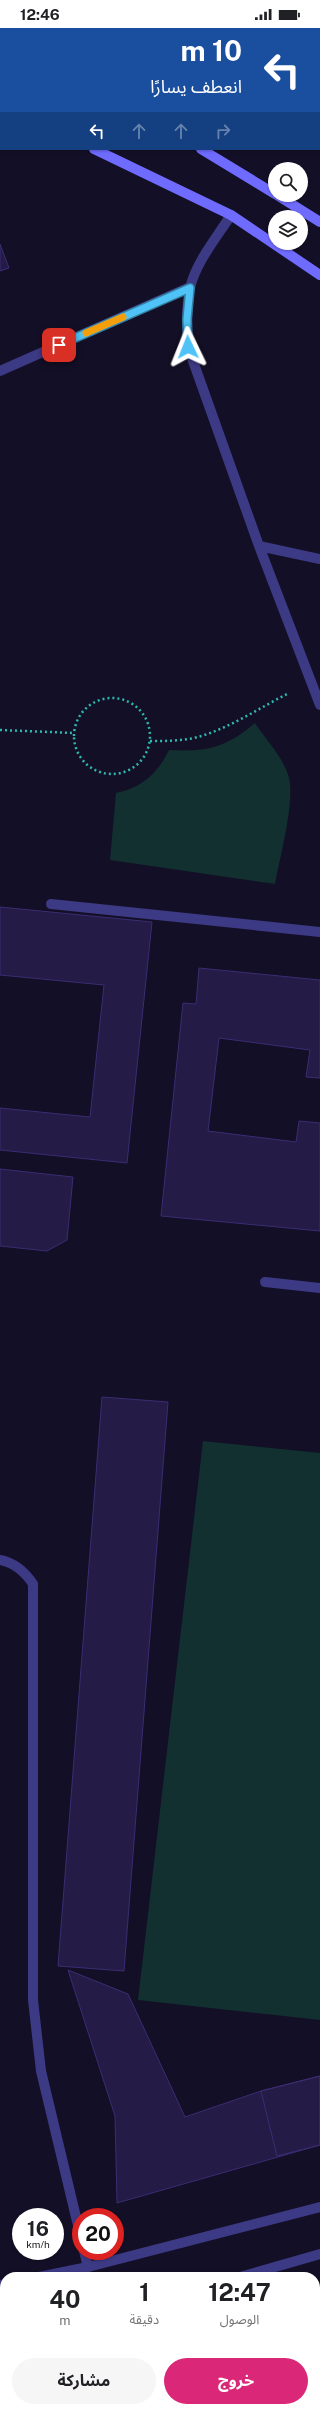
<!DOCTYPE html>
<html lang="ar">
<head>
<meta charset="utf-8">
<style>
	body { margin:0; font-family:"Public Sans","Noto Sans Arabic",sans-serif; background:#f6f6f6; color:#202124; direction:rtl; height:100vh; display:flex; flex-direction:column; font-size:15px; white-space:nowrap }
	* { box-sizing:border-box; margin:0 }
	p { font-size:13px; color:#757577 }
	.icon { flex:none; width:22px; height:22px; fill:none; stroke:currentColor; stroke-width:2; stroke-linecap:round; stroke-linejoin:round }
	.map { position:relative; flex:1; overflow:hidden; direction:ltr }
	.details { position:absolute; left:0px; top:2244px; width:320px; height:140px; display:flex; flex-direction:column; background:#fff; border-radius:16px 16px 0 0; box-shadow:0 1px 3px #0004; direction:rtl }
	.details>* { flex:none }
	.top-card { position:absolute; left:0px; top:0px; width:320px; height:122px; box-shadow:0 1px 3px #0004; direction:rtl; background:#1a4fa0; color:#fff; overflow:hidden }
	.tools { position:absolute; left:268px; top:134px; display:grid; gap:8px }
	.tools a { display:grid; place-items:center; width:40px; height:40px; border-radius:50%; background:#fff; box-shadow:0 1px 3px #0004; font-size:20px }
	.speed { position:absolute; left:12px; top:2180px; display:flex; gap:8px; font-size:20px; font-weight:700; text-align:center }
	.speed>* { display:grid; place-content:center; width:52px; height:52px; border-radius:50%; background:#fff; box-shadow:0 1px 3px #0004; line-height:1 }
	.speed small { font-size:10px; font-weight:400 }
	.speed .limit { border:6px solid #d22; background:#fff; color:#111 }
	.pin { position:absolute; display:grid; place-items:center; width:34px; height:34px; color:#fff; margin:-17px; border-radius:8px; box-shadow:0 2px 6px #0006 }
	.me { position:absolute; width:44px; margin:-22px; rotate:358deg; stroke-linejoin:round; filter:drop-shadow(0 0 3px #0008) }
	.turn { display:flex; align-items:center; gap:14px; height:84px; padding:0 12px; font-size:18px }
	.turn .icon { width:52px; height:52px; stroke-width:2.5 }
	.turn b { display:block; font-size:28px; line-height:34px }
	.lanes { display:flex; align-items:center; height:38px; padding:0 12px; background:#0003; justify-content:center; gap:20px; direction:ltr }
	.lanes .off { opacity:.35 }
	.eta { display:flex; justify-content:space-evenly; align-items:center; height:68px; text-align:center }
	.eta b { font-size:24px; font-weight:700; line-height:28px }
	.primary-button { display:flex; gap:8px; margin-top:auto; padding:8px 12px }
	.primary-button a { flex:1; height:46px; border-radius:24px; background:#db2777; color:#fff; font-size:16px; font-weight:700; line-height:46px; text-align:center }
	.primary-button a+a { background:#f6f6f6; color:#202124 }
	.status { display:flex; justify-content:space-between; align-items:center; height:28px; padding:0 20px; background:#fff; direction:ltr }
	.status svg { height:11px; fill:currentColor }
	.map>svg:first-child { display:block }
</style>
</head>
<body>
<div class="status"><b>12:46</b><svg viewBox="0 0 49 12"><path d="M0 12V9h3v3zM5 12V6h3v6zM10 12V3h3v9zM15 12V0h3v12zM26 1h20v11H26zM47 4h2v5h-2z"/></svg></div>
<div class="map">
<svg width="320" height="2384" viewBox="0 0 320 2384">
	<rect width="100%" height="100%" fill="#130f26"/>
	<path fill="#12302f" d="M255,695C266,712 284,730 289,750C295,773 280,830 275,856L110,832L116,765C143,759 157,746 169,722C206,724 226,720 255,695Z
		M203,1413L320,1425V1992L138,1972Z"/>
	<path fill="#241b47" stroke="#3b2d73" d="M0,216L9,240L0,243Z
		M0,879L152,894L127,1135L0,1122V1080L90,1089L104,957L0,947Z
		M199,940L320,952V1050L306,1049L310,1022L219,1010L208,1103L296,1114L299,1093L320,1095V1203L161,1188L183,975L196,976Z
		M0,1141L73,1149L67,1212L47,1223L0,1218Z
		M102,1369L168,1374L124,1943L58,1938Z
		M68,1942L128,1966L185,2089L261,2063L320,2048V2117L117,2175L115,2088Z
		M320,2048V2117L277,2128L261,2063Z"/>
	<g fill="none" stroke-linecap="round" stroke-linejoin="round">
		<path stroke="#2fb8b0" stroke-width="2.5" stroke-dasharray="2 3" stroke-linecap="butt" d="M74 708a38 38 0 1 1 76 0a38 38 0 1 1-76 0Z
			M0,702L74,705
			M150,713C165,713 179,713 194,710C227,702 259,680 289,665"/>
		<path stroke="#3d3a85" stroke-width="10" d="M231,187C217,209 196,234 190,260C186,279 187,300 188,319L259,518L320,677
			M0,343L190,259
			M259,518L320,531
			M51,876L320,904
			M265,1254L320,1260"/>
		<path stroke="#3d3a85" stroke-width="10" d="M319,0L320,1
			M0,1532C15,1535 25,1544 33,1556V1972L41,2043L81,2210
			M84,2223L88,2239"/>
		<path stroke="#3d3a85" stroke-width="10" d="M39,2249L88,2239L320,2179
			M240,2249L320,2226
			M0,2257L5,2256
			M0,2309L5,2308"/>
		<path stroke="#6f6bff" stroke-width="10" d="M0,28L1,29
			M0,76H1
			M94,121L231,187L320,247
			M201,121L275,166
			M277,167L320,194"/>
	</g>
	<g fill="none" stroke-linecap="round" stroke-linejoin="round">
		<g stroke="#337fa1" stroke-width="10">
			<path id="route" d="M59,317L190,260L187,291L188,319"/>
		</g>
		<use href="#route" stroke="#4fc3f7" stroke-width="7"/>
		<path stroke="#f59e0b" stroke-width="7" d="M86,305L123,289"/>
	</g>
</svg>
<div class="tools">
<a><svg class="icon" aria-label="search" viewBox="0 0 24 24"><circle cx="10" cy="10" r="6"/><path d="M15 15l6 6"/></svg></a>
<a><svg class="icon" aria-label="layers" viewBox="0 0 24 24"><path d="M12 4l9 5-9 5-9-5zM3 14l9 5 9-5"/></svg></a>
</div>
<div class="speed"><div>16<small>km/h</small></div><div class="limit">20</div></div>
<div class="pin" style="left:59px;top:317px;background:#d93025"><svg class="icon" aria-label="arrive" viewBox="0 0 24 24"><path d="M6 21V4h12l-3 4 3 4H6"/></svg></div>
<svg class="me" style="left:188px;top:319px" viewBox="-20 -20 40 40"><path d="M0-17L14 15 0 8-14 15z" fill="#4fc3f7" stroke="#fff" stroke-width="4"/></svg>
<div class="top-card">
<div class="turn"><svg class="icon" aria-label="left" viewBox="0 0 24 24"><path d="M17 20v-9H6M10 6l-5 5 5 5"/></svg><div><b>10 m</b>انعطف يسارًا</div></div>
<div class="lanes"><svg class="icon" aria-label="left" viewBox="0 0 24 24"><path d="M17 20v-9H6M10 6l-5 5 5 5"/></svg><svg class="icon off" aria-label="ahead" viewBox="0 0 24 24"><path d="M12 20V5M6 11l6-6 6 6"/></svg><svg class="icon off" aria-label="ahead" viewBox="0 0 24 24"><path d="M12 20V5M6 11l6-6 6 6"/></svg><svg class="icon off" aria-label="right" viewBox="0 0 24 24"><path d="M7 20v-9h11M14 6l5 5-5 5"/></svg></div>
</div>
<section class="details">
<div class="eta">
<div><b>12:47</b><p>الوصول</p></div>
<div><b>1</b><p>دقيقة</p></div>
<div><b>40</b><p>m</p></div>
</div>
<div class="primary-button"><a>خروج</a><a>مشاركة</a></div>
</section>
</div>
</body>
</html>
